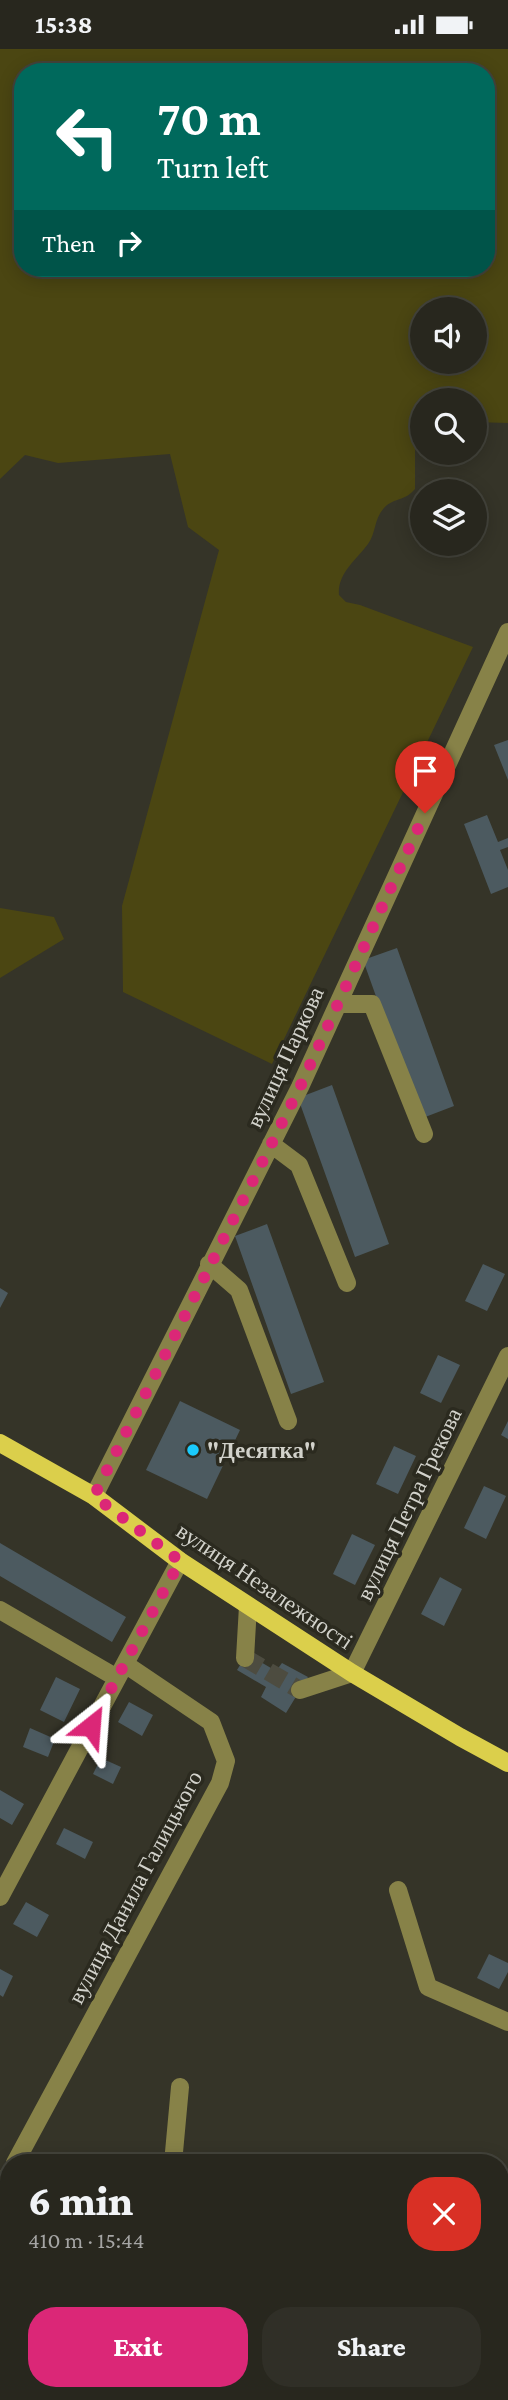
<!DOCTYPE html>
<html lang="en">
<head>
<meta charset="utf-8">
<style>
	body { margin:0; font-family:"Crimson Pro",serif; background:#302f27; color:#f1f3f6; height:100vh; display:flex; flex-direction:column; font-size:26px; white-space:nowrap }
	* { box-sizing:border-box; margin:0 }
	p { font-size:23px; color:#a5a5a4 }
	.icon { flex:none; width:38px; height:38px; fill:none; stroke:currentColor; stroke-width:2; stroke-linecap:round; stroke-linejoin:round }
	.map { position:relative; flex:1; overflow:hidden }
	.details { position:absolute; left:0px; top:2105px; width:509px; height:247px; display:flex; flex-direction:column; background:#28271e; border-radius:28px 28px 0 0; box-shadow:0 4px 18px #0003,0 0 0 2px #44443c }
	.details>* { flex:none }
	.top-card { position:absolute; left:14px; top:14px; width:481px; height:214px; border-radius:28px; box-shadow:0 4px 18px #0003,0 0 0 2px #44443c; background:#00695c; color:#fff; overflow:hidden }
	.controls { position:absolute; left:410px; top:248px; display:grid; gap:14px }
	.controls a { display:grid; place-items:center; width:77px; height:77px; border-radius:50%; background:#28271e; box-shadow:0 4px 18px #0003,0 0 0 2px #44443c; font-size:35px }
	.pin { position:absolute; display:grid; place-items:center; width:60px; height:60px; color:#fff; margin:-72px -30px; border-radius:50% 50% 50% 0; rotate:-45deg; box-shadow:0 0 7px #0007 }
	.pin .icon { rotate:45deg }
	.me { position:absolute; width:77px; margin:-38px; rotate:28deg; stroke-linejoin:round; filter:drop-shadow(0 0 5px #0008) }
	.turn { display:flex; align-items:center; gap:24px; height:147px; padding:0 28px; font-size:32px }
	.turn .icon { width:91px; height:91px; stroke-width:2.5 }
	.turn b { display:block; font-size:49px; line-height:60px }
	.then { display:flex; align-items:center; height:66px; padding:0 28px; background:#0003; gap:14px; font-size:26px }
	.round { display:grid; place-items:center; flex:none; width:74px; height:74px; border-radius:28px; background:#302f27 }
	.headline { display:flex; align-items:center; justify-content:space-between; height:119px; padding:0 28px }
	h1 { font-size:42px; font-weight:800; line-height:52px }
	.cta { display:flex; gap:14px; margin-top:auto; padding:14px 28px }
	.cta a { flex:1; height:80px; border-radius:28px; background:#db2777; color:#fff; font-size:28px; font-weight:800; line-height:80px; text-align:center }
	.cta a+a { background:#302f27; color:#f1f3f6 }
	.status { display:flex; justify-content:space-between; align-items:center; height:49px; padding:0 35px; background:#28271e; direction:ltr }
	.status svg { height:19px; fill:currentColor }
	.map>svg:first-child { display:block }
</style>
</head>
<body>
<div class="status"><b>15:38</b><svg viewBox="0 0 49 12"><path d="M0 12V9h3v3zM5 12V6h3v6zM10 12V3h3v9zM15 12V0h3v12zM26 1h20v11H26zM47 4h2v5h-2z"/></svg></div>
<div class="map">
<svg width="508" height="2351" viewBox="0 0 508 2351">
	<rect width="100%" height="100%" fill="#353428"/>
	<path fill="#4b4612" fill-rule="evenodd" d="M0,0H508V374L474,373V352H422V386L415,398V440C406,451 397,449 387,456C373,468 377,483 368,495C356,511 337,525 339,546L346,553L360,556L473,598L272,1015L123,943L122,857L219,501L188,478L170,405L58,414L25,406L0,430ZM23,23H486V219H23ZM422,261H474V313H422Z
		M0,859L54,868L64,890L0,929Z"/>
	<path fill="#4c5a60" d="M508,691V731L494,696Z
		M487,766L498,793L508,789V798L500,801L508,821V838L491,845L464,775Z
		M397,899L454,1057L420,1070L363,911Z
		M332,1036L389,1195L355,1208L298,1049Z
		M267,1175L324,1333L291,1345L235,1187Z
		M483,1215L505,1225L487,1262L465,1252Z
		M0,1239L8,1244L0,1259Z
		M438,1306L460,1316L441,1354L420,1344Z
		M180,1352L240,1381L207,1450L146,1421Z
		M508,1372V1390L501,1386Z
		M394,1397L416,1407L398,1445L376,1435Z
		M484,1437L506,1447L486,1490L464,1479Z
		M352,1485L375,1496L355,1536L333,1525Z
		M0,1494L126,1568L112,1593L0,1527Z
		M440,1528L462,1540L444,1577L421,1565Z
		M247,1605L276,1622L282,1614L308,1628L286,1664L261,1648L266,1638L237,1621Z
		M56,1628L80,1640L64,1673L40,1661Z
		M129,1653L153,1666L142,1687L118,1673Z
		M30,1679L55,1690L48,1708L23,1698Z
		M101,1709L121,1718L113,1735L93,1725Z
		M0,1741L24,1755L12,1776L0,1769Z
		M64,1779L93,1793L85,1810L56,1795Z
		M26,1853L49,1866L37,1888L13,1875Z
		M489,1905L508,1914V1923L499,1940L477,1929Z
		M0,1920L13,1927L3,1948L0,1946Z"/>
	<g fill="none" stroke-linecap="round" stroke-linejoin="round">
		<path stroke="#4d4c40" stroke-width="18" stroke-dasharray="18 9" stroke-linecap="butt" d="M245,1609L300,1641"/>
		<path stroke="#878248" stroke-width="18" d="M338,955H372L424,1085
			M271,1095L299,1116L347,1234
			M209,1215L239,1241L288,1372
			M94,1447L300,1038L508,583
			M0,1561L117,1629
			M245,1609L248,1557
			M300,1641L352,1624L508,1307
			M398,1841L428,1938L508,1973
			M0,1848L180,1512
			M15,2114L220,1734L226,1712L211,1673L125,1615
			M173,2114L180,2038
			M0,2142L9,2125
			M47,2351L51,2343"/>
		<path stroke="#dbcf4b" stroke-width="18" d="M0,1394L94,1447L180,1512L352,1624L460,1688L508,1714"/>
	</g>
	<g fill="none" stroke-linecap="round" stroke-linejoin="round">
		<path stroke="#db2777" stroke-width="12" stroke-dasharray="0 21.6" d="M91,1677L180,1512L94,1447L300,1038L425,764"/>
	</g>
	<circle fill="#1acafc" stroke="#2b2a1f" stroke-width="2.5" cx="193" cy="1401" r="7"/>
	<g text-anchor="middle" stroke-width="7" stroke-linejoin="round" paint-order="stroke">
		<g font-size="23" fill="#d2d2cb" stroke="#2b2a1f">
			<text transform="translate(285 1008) rotate(-65)" y="8">вулиця Паркова</text>
			<text transform="translate(409 1455) rotate(-64)" y="8">вулиця Петра Грекова</text>
			<text transform="translate(265 1537) rotate(34)" y="8">вулиця Незалежності</text>
			<text transform="translate(135 1838) rotate(-62)" y="8">вулиця Данила Галицького</text>
		</g>
		<g font-size="23" font-weight="bold" fill="#d2d2cb" stroke="#2b2a1f" text-anchor="start">
			<text x="207" y="1409">"Десятка"</text>
		</g>
	</g>
</svg>
<div class="controls">
<a><svg class="icon" aria-label="sound" viewBox="0 0 24 24"><path d="M4 9h4l5-4v14l-5-4H4zM17 9q2 3 0 6"/></svg></a>
<a><svg class="icon" aria-label="search" viewBox="0 0 24 24"><circle cx="10" cy="10" r="6"/><path d="M15 15l6 6"/></svg></a>
<a><svg class="icon" aria-label="layers" viewBox="0 0 24 24"><path d="M12 4l9 5-9 5-9-5zM3 14l9 5 9-5"/></svg></a>
</div>
<div class="pin" style="left:425px;top:764px;background:#d93025"><svg class="icon" aria-label="arrive" viewBox="0 0 24 24"><path d="M6 21V4h12l-3 4 3 4H6"/></svg></div>
<svg class="me" style="left:91px;top:1677px" viewBox="-20 -20 40 40"><path d="M0-17L14 15 0 8-14 15z" fill="#db2777" stroke="#fff" stroke-width="4"/></svg>
<div class="top-card">
<div class="turn"><svg class="icon" aria-label="left" viewBox="0 0 24 24"><path d="M17 20v-9H6M10 6l-5 5 5 5"/></svg><div><b>70 m</b>Turn left</div></div>
<div class="then">Then<svg class="icon" aria-label="right" viewBox="0 0 24 24"><path d="M7 20v-9h11M14 6l5 5-5 5"/></svg></div>
</div>
<section class="details">
<div class="headline"><div><h1>6 min</h1><p>410 m · 15:44</p></div><a class="round" style="background:#d93025;color:#fff"><svg class="icon" aria-label="close" viewBox="0 0 24 24"><path d="M6 6l12 12M18 6L6 18"/></svg></a></div>
<div class="cta"><a>Exit</a><a>Share</a></div>
</section>
</div>
</body>
</html>
